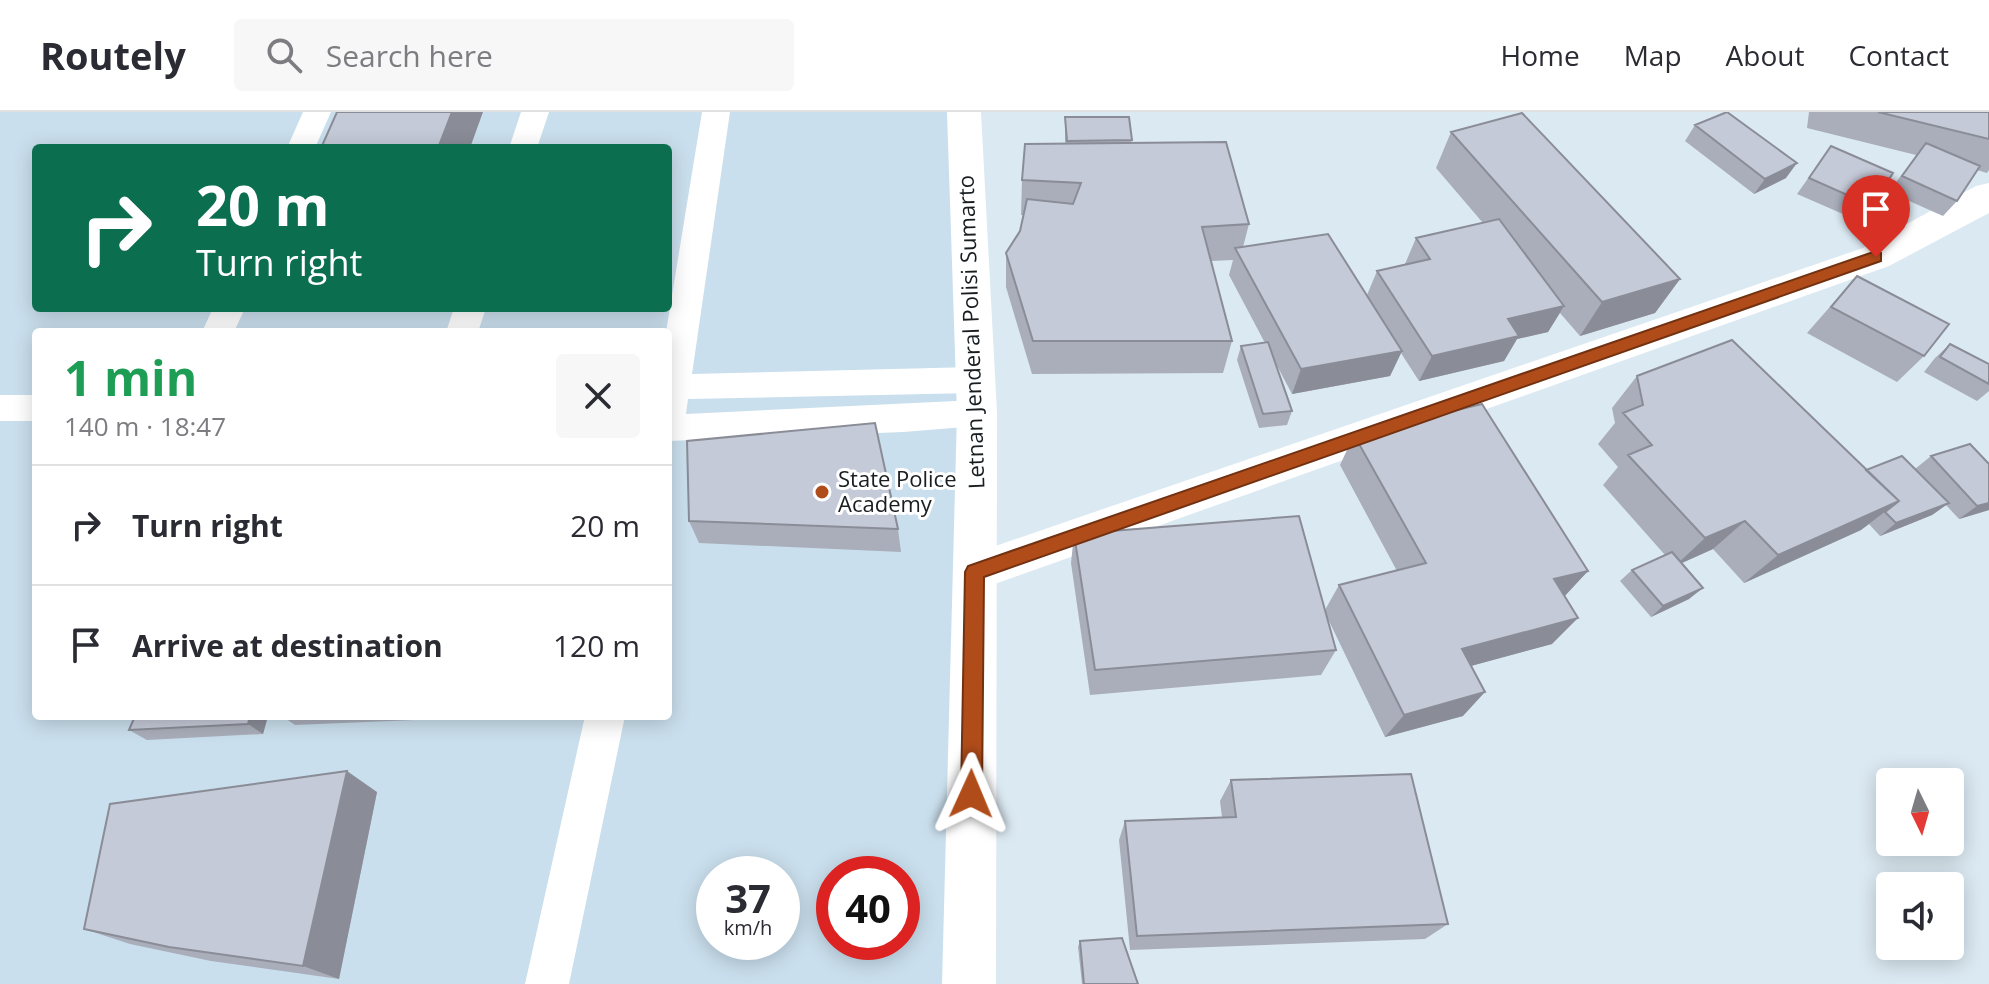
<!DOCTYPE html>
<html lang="en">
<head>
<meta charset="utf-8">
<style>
	body { margin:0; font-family:"Open Sans",sans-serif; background:#f7f7f7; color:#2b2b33; height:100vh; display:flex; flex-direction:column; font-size:30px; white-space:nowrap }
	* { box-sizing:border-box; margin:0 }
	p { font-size:26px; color:#7c7c81 }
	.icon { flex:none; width:44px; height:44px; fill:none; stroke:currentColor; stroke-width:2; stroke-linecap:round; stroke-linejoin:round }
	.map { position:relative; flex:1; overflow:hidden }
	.panel { position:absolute; left:32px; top:216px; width:640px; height:392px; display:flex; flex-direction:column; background:#fff; border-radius:8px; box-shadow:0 4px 20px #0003 }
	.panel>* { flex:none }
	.guide { position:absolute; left:32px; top:32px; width:640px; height:168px; border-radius:8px; box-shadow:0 4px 20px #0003; background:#0b6e4f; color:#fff; overflow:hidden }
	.needle { width:52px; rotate:175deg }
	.controls { position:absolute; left:1876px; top:656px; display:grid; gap:16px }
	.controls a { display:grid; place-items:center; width:88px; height:88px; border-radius:8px; background:#fff; box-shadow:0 4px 20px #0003; font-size:40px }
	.speed { position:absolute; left:696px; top:744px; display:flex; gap:16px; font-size:40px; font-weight:700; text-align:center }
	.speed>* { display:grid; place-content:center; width:104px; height:104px; border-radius:50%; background:#fff; box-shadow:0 4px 20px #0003; line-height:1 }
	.speed small { font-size:20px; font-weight:400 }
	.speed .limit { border:12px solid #d22; background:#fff; color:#111 }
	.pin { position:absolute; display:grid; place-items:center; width:68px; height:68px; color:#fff; margin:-82px -34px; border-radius:50% 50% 50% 0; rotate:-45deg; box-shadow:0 0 8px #0007 }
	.pin .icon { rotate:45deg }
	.me { position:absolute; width:88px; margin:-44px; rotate:1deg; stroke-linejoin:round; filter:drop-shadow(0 0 6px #0008) }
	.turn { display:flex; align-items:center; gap:28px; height:168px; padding:0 32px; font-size:36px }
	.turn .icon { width:104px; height:104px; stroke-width:2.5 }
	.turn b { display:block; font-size:56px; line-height:68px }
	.round { display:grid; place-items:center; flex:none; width:84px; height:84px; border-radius:8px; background:#f7f7f7 }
	.summary { display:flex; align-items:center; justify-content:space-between; height:136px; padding:0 32px }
	h1 { font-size:48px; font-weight:700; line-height:60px; color:#1e9e55 }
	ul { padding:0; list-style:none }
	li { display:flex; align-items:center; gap:24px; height:120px; padding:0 32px; border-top:2px solid #e1e1e2 }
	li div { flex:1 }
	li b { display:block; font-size:30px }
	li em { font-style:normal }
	header { display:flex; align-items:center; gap:48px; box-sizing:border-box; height:112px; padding:0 40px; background:#fff; border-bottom:2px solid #e1e1e2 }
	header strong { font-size:38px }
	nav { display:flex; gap:44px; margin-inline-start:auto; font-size:28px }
	.search { width:560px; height:72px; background:#f7f7f7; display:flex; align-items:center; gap:20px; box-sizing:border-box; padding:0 28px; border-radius:8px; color:#7c7c81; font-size:30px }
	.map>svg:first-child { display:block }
</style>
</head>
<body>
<header>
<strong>Routely</strong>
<div class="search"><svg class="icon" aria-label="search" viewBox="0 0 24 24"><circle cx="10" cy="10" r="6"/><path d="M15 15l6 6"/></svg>Search here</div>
<nav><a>Home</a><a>Map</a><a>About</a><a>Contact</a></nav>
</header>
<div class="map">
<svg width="1989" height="872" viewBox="0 0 1989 872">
	<rect width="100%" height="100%" fill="#dbe9f2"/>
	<path fill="#cadfed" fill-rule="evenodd" d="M0,0H964L969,872H0ZM36,36H668V196H36ZM36,220H668V604H36ZM714,762H782V830H714ZM834,762H902V830H834Z"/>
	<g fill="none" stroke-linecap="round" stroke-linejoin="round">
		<path fill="#fff" fill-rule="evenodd" d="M303,0H331L315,36H287Z
			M521,0H549L537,36H509Z
			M702,0H730L692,262L974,255L986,259L990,268L986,277L974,281L688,287L686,302L977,288L989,292L994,301L989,310L977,314L903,320L668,329L666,220Z
			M213,196H245L234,220H202Z
			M454,196H486L478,220H446Z
			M0,283H36V309H0Z
			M585,604H625L569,872H525Z"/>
		<path fill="#fff" fill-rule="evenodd" d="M1989,71V101L1889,154L975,479L959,474L953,460L959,446L975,441L1863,136L1976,74Z"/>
		<path fill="#fff" fill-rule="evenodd" d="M947,0H981L997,301L996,872H942L957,301Z"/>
	</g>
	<path fill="#a9aeba" d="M1809,0H1989V58L1987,61L1977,58L1957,89L1943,104L1889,80L1916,43L1807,16Z
		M1065,5L1132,28L1131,31L1249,112L1243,135L1367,183L1377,159L1405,152L1416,126L1483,111L1436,56L1451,20L1680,167L1655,201L1580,224L1560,201L1548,220L1517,227L1504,249L1419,269L1401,241L1390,264L1292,282L1274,248L1292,299L1287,313L1259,316L1237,248L1241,234L1265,231L1229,163L1233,148L1211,149L1232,229L1223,261L1032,262L1006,175V141L1020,119L1023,103H1021L1022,68L1065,31Z
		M1695,13L1786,66L1754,82L1685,29Z
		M1831,34L1872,94L1859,109L1797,82Z
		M1857,164L1924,244L1897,270L1807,221Z
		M1950,232L1989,252V279L1977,289L1924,260L1935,246Z
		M1637,264L1866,358L1915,357L1931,344L1989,398L1959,407L1946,393L1932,403L1880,424L1869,412L1861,418L1744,471L1713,437L1682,451L1689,487L1651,505L1620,469L1632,458L1665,443L1603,373L1618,355L1598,332L1615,311L1612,296Z
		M1354,323L1588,459L1564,484L1552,532L1471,554L1463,604L1385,625L1328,507L1336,538L1321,563L1090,583L1071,451L1074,422L1325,498L1339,473L1397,459L1340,353Z
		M689,409L898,417L901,440L699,431Z
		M268,604L263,622L147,628L129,618Z
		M282,604H415L414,608L295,613Z
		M1231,668L1448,812L1425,827L1130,838L1119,728L1125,709L1222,705L1220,689Z
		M377,680L339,867L211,849L130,832L84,817Z
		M1080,829L1138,872H1082L1078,835Z"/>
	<path fill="#8a8d97" d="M452,0H483L470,36H438Z
		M1797,51L1786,66L1754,82L1765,67Z
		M1680,167L1655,201L1580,224L1602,190Z
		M1564,194L1548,220L1517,227L1504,249L1419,269L1432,244L1508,207Z
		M1402,239L1390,264L1292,282L1301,257Z
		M1899,389L1861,418L1744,471L1778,443Z
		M1949,391L1932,403L1880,424L1896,411Z
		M1989,391V398L1959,407L1977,394Z
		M1745,409L1713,437L1675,454L1705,426Z
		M1588,459L1563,486L1554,467Z
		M1703,476L1689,487L1651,505L1663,494Z
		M1578,506L1552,532L1441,562L1462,537Z
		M1485,580L1463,604L1385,625L1404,603Z
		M250,604H268L263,622L248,612Z
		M347,659L377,680L339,867L303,854Z"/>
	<path fill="#c5cad8" stroke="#8a8d97" stroke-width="2" d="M337,0H452L438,36H321Z
		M1727,0L1797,51L1765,67L1695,13Z
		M1878,0H1989V27Z
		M1522,1L1680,167L1602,190L1451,20Z
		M1065,5H1129L1132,28L1067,29Z
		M1226,30L1249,112L1202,115L1232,229H1033L1006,141L1020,119L1027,87L1073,92L1081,71L1022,68L1025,32Z
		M1926,31L1980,54L1957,89L1902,64Z
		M1831,34L1893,61L1872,94L1809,66Z
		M1499,107L1564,194L1508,207L1519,224L1432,244L1377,159L1430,147L1416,126Z
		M1328,122L1402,239L1301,257L1235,136Z
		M1857,164L1949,212L1924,244L1831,195Z
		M1732,228L1899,389L1778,443L1745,409L1705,426L1628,343L1652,333L1623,301L1643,293L1637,264Z
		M1268,230L1292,299L1263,302L1241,234Z
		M1950,232L1989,252V272L1940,245Z
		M1482,292L1588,459L1554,467L1578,506L1462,537L1485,580L1404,603L1339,473L1426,451L1354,323Z
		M875,311L898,417L689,409L687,329Z
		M1970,332L1989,352V391L1977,394L1931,344Z
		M1902,344L1949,391L1896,411L1885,400L1899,389L1866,358Z
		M1299,404L1336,538L1095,558L1074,422Z
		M1672,440L1703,476L1663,494L1632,458Z
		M135,604H250L248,612L129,618Z
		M347,659L303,854L169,835L84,817L110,692Z
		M1411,662L1448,812L1137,824L1125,709L1236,705L1231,668Z
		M1122,826L1138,872H1084L1080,829Z"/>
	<path fill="#b04c1a" stroke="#723111" stroke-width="2" d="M1876,139L1881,141V149L984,465L982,682L979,689L971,692L964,689L961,682L965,460L968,454Z"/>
	<circle fill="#b04c1a" stroke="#fff" stroke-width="3" cx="822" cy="380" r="8"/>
	<g text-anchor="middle" stroke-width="6" stroke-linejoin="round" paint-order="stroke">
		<g font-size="22" fill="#181d20" stroke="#fff">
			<text transform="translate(971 220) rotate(-92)" y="8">Letnan Jenderal Polisi Sumarto</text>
		</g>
		<g font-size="22" fill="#181d20" stroke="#fff" text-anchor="start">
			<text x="838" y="375">State Police<tspan x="838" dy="25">Academy</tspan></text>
		</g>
	</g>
</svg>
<div class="controls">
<a><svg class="needle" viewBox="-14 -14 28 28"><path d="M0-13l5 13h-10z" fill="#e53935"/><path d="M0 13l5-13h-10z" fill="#7c7c81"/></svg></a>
<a><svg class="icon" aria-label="sound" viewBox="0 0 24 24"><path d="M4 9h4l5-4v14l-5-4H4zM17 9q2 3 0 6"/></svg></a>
</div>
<div class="speed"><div>37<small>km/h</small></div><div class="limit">40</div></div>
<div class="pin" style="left:1876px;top:145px;background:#d93025"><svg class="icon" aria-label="arrive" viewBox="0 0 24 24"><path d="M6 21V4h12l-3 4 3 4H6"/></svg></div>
<svg class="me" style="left:971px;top:682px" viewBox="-20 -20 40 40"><path d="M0-17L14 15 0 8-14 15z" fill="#b04c1a" stroke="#fff" stroke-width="4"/></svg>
<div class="guide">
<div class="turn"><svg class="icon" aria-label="right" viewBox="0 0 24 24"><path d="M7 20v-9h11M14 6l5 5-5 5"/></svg><div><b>20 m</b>Turn right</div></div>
</div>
<section class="panel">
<div class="summary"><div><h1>1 min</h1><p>140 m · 18:47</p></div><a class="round"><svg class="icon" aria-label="close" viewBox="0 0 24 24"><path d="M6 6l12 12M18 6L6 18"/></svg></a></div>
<ul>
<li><svg class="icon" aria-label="right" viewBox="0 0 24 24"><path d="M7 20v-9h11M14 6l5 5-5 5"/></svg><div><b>Turn right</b></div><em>20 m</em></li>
<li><svg class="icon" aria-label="arrive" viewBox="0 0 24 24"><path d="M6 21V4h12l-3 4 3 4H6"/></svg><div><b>Arrive at destination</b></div><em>120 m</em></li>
</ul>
</section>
</div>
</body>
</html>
